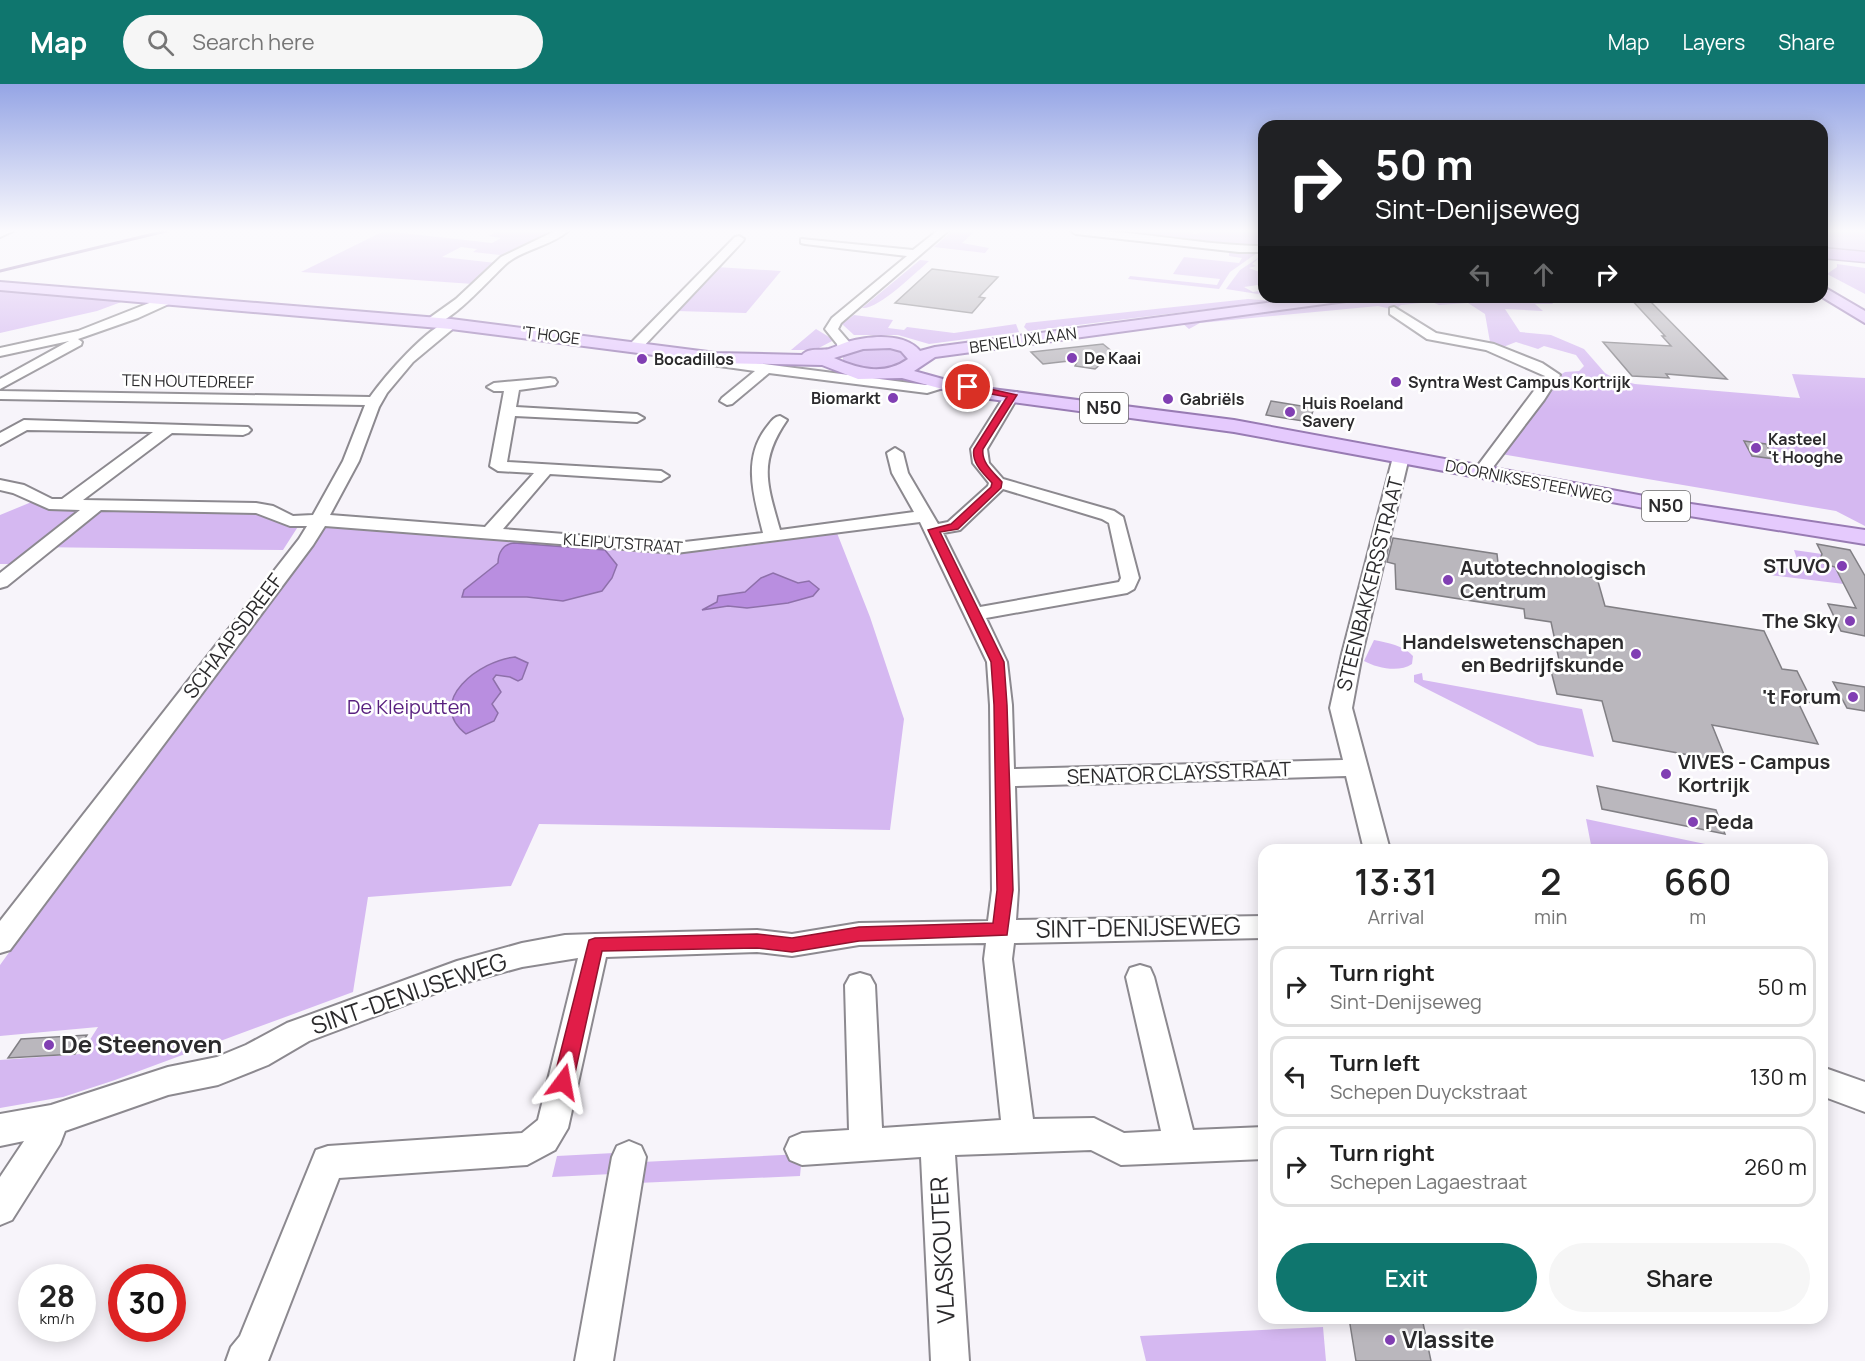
<!DOCTYPE html>
<meta charset="utf-8">
<style>
body{margin:0;font-family:Manrope,sans-serif;background:#f6f6f6;color:#222;height:100vh;display:flex;flex-direction:column;font-size:22px;white-space:nowrap}
*{box-sizing:border-box;margin:0}
p{font-size:20px;color:#767676}
.icon{flex:none;width:33px;height:33px;fill:none;stroke:currentColor;stroke-width:2;stroke-linecap:round;stroke-linejoin:round}
.map{position:relative;flex:1;overflow:hidden}
.details{position:absolute;left:1258px;top:760px;width:570px;height:480px;display:flex;flex-direction:column;background:#fff;border-radius:18px;box-shadow:0 3px 15px #0003}
.details>*{flex:none}
.top-card{position:absolute;left:1258px;top:36px;width:570px;height:183px;border-radius:18px;box-shadow:0 3px 15px #0003;background:#202124;color:#fff;overflow:hidden}
.speed{position:absolute;left:18px;top:1180px;display:flex;gap:12px;font-size:30px;font-weight:700;text-align:center}
.speed>*{display:grid;place-content:center;width:78px;height:78px;border-radius:50%;background:#fff;box-shadow:0 3px 15px #0003;line-height:1}
.speed small{font-size:15px;font-weight:400}
.speed .limit{border:9px solid #d22;background:#fff;color:#111}
.pin{position:absolute;display:grid;place-items:center;width:51px;height:51px;color:#fff;margin:-26px;border:3px solid #fff;border-radius:50%;box-shadow:0 2px 6px #0007}
.me{position:absolute;width:66px;margin:-33px;rotate:13deg;stroke-linejoin:round;filter:drop-shadow(0 0 4px #0008)}
.turn{display:flex;align-items:center;gap:21px;height:126px;padding:0 18px;font-size:27px}
.turn .icon{width:78px;height:78px;stroke-width:2.5}
.turn b{display:block;font-size:42px;line-height:51px}
.lanes{display:flex;align-items:center;height:57px;padding:0 18px;background:#0003;justify-content:center;gap:30px;direction:ltr}
.lanes .off{opacity:.35}
.eta{display:flex;justify-content:space-evenly;align-items:center;height:102px;text-align:center}
.eta b{font-size:36px;font-weight:600;line-height:42px}
.button{display:flex;gap:12px;margin-top:auto;padding:12px 18px}
.button a{flex:1;height:69px;border-radius:36px;background:#0f766e;color:#fff;font-size:24px;font-weight:600;line-height:69px;text-align:center}
.button a+a{background:#f6f6f6;color:#222}
ul{padding:0;list-style:none}
li{display:flex;align-items:center;gap:18px;height:81px;margin:0 12px 9px;padding:0 6px;border:3px solid #e0e0e0;border-radius:18px}
li div{flex:1}
li b{display:block;font-size:22px}
li em{font-style:normal}
header{display:flex;align-items:center;gap:36px;box-sizing:border-box;height:84px;padding:0 30px;background:#0f766e;color:#fff}
header strong{font-size:28px}
nav{display:flex;gap:33px;margin-inline-start:auto;font-size:21px}
.search{width:420px;height:54px;background:#f6f6f6;display:flex;align-items:center;gap:15px;box-sizing:border-box;padding:0 21px;border-radius:33px;color:#767676;font-size:22px}
.map>svg:first-child{display:block}
</style>
<header>
<strong>Map</strong>
<div class="search"><svg class="icon" aria-label="search" viewBox="0 0 24 24"><circle cx="10" cy="10" r="6"/><path d="M15 15l6 6"/></svg>Search here</div>
<nav><a>Map</a><a>Layers</a><a>Share</a></nav>
</header>
<div class="map">
<svg width="1865" height="1277" viewBox="0 0 1865 1277">
<rect width="100%" height="100%" fill="#f7f4fa"/>
<!-- green -->
<path fill="#d5b8f1" d="M384 147 492 159 501 154 488 152 499 147H560L509 172 473 168 477 165 461 163 442 173 496 179 473 200 301 188Z
M952 147H975L962 159 989 164 985 169 934 163Z
M1101 147H1199L1191 148 1193 150 1215 147H1264V164Z
M1823 147H1865V168H1823Z
M1203 164 1257 169 1230 188 1219 205 1128 195 1130 192 1217 201 1220 195 1173 190 1184 173 1239 179 1242 174 1229 172V168Z
M1264 170 1252 180 1256 182 1249 184 1262 189 1264 200 1244 203 1253 208 1264 206V211L1226 205 1240 186Z
M920 176 929 177C915 189 878 226 862 224Z
M1837 180 1865 184V210L1827 190 1837 183Z
M716 183 781 187 746 229 676 227Z
M0 206 124 217 97 227 0 249Z
M1381 213H1548L1553 220H1535L1543 227 1505 225 1520 248 1551 251 1584 265 1605 289 1615 295 1635 300 1800 314 1792 290 1865 294V442L1836 427 1501 370 1560 291 1565 288 1579 287 1584 282 1576 271 1544 262 1538 265 1516 258 1498 265 1486 261 1490 258 1485 230 1468 219 1439 221 1432 218 1401 221 1395 226 1378 222 1200 239 1189 245 1182 239Z
M1248 215 1274 217 1028 247 1024 243 1026 239Z
M854 231 893 236 888 244 904 246 907 243 954 249 1016 240 1019 248 929 260 898 251H854L842 240Z
M816 245 834 256 815 266H791Z
M874 261 902 265 909 273C906 283 886 287 876 287 865 287 853 281 843 279V270Z
M34 417 259 428 285 441H299L283 466 31 463 10 480H0V431Z
M329 439 518 457 678 468 717 466 837 449 870 533 904 635 890 746 539 740 511 802 368 813 353 908 115 996 63 1013 0 1024V976L81 970 98 943 0 952V881L161 658Z
M1794 466 1829 471 1820 477 1835 483 1844 500 1769 491 1766 481 1801 487Z
M1374 556C1388 559 1403 561 1413 572L1412 580C1399 589 1377 584 1364 577Z
M1422 589 1423 596 1582 625 1594 673 1538 661 1423 603 1414 598V591Z
M1586 735 1729 765 1730 766H1693L1690 763 1672 760 1665 766H1592Z
M614 1069 612 1090 552 1093 557 1072Z
M802 1070 800 1092 637 1099 642 1078Z
M1323 1243 1326 1277H1146L1140 1252Z"/>
<!-- water -->
<path fill="#b98ee0" stroke="#8e70aa" stroke-width="1.5" d="M514 459 605 466 617 481 612 494 602 507 563 517 527 513H462L464 506 498 479C498 469 503 460 514 459Z
M773 489 798 499 809 497 819 505 813 512 788 519 747 524 728 522 702 526 717 518 718 512 745 508 761 494Z
M515 573 528 579 522 595 518 597 510 593 496 591 493 595 501 608 492 620 498 629 494 637 466 650C424 617 481 576 515 573Z"/>
<g fill="none" stroke-linecap="round" stroke-linejoin="round">
<!-- stream -->
<path stroke="#8e70aa" stroke-width="3" d="M0 187 166 147"/>
</g>
<!-- building -->
<path fill="#bab7bd" stroke="#817f84" stroke-width="1.5" d="M932 185 998 193 979 213 985 214 972 229 895 219Z
M1629 213H1646L1727 295 1666 290 1669 294 1632 292 1603 258 1671 262 1662 252H1665Z
M1103 260 1114 269 1095 285 1075 282 1078 276 1043 280 1031 268Z
M1271 317 1314 324 1309 338 1266 331Z
M1744 357 1766 360 1775 375 1752 372Z
M1393 454 1497 470 1498 479 1597 494 1605 522 1764 547 1782 585 1797 587 1813 619 1797 616 1818 660 1712 641 1727 678 1613 657 1602 617 1557 610 1550 583 1561 585 1551 538 1525 534 1524 525 1396 505 1395 480 1387 478Z
M1817 460 1850 466 1865 492V552L1841 547 1828 520 1856 524 1835 483 1819 478 1822 470Z
M1833 598 1865 603V627L1847 624Z
M1597 702 1716 726 1725 750 1602 725Z
M87 951 75 970 8 974 21 955Z
M1349 1234H1422L1431 1277H1356Z"/>
<g fill="none" stroke-linecap="round" stroke-linejoin="round">
<!-- minor casing -->
<g stroke="#8c898f" stroke-width="4">
<path id="minor" d="M0 147H13L0 153Z
M555 147H568C551 162 524 165 507 179 492 192 447 245 428 241L426 238 428 235 456 215 501 173Z
M937 147H948L841 239 838 245 850 259 848 267H838L837 260 825 245 832 234 907 172 805 160 801 159V155L913 166Z
M1071 147C1135 145 1199 162 1264 162V168H1239L1076 150Z
M739 152 744 155 743 157 641 265H631L629 262 631 259 735 153Z
M167 212 173 216 171 219 138 234 78 255 82 258 81 261 0 305V295L69 257 0 272V264L78 247Z
M1394 223 1436 249 1494 260 1542 279 1560 291 1544 316 1487 391 1481 393 1473 388 1545 292 1486 266 1427 255 1390 230V224Z
M451 236 455 237 457 240 455 243 413 278 387 309 379 323 359 377 330 431 485 443 534 389 498 387 490 382 504 307H494L487 303 494 299 550 294 555 295 557 298 555 301 519 306 516 323 637 330 644 334 637 338 515 332 507 378 661 387 669 392 661 397 550 390 503 445 676 459 763 449C754 413 742 376 766 344 771 338 773 333 780 332L787 336C758 378 767 400 780 446L914 428 892 389 887 369 895 364 903 369 908 389 938 440 948 438 988 402 989 399 973 379 971 365 1007 308H1017L1019 311 987 365 989 379 1003 395 1114 427 1123 433 1139 494 1134 505 1127 509 986 534 1007 578 1012 621 1014 685 1343 676 1330 624 1342 570 1393 373 1401 368 1407 370 1409 373 1362 570 1352 624 1390 766H1364L1346 692 1015 702 1018 806 1016 836 1264 832V854L1014 859 1012 875 1033 1035 1094 1034 1124 1049 1161 1047 1126 893 1130 884 1140 881 1150 884 1154 893 1193 1046 1264 1043V1075L1121 1081 1091 1066 955 1071 969 1277H931L921 1073 802 1081 790 1076 785 1065 790 1054 802 1049 849 1046 845 901 850 892 860 889 870 892 875 901 882 1044 1001 1036 984 875 986 859 859 861 792 872 757 868 606 873 568 1044 555 1066 527 1081 339 1094 268 1277H226L231 1263 240 1252 316 1066 328 1062 522 1049 538 1036 578 874 522 883 460 900 309 957 268 981 218 1001 168 1011 65 1047 60 1060 12 1136 0 1141V1093L24 1057 0 1062V1030L51 1021 168 983 217 973 246 961 287 939 457 877 522 859 565 851 595 850 757 846 792 850 859 839 988 837 992 806 990 621 987 578 920 438 676 469 325 442 313 461 10 866 0 869V837L299 455 307 442H290L256 429 101 426 7 502 0 504V489L80 426 49 425 13 409 0 406V396L24 401 52 415H62L153 348 27 346 0 361V349L24 336 248 343 251 346 248 349 243 351 172 349 83 416 256 419 273 422 293 432 313 431 343 377 365 321 0 315V307L370 313C385 292 427 243 451 236ZM1003 405 1102 435 1109 439 1121 494 1119 498 980 523 943 449 960 446Z
M710 273 926 301 948 294 955 298 953 301 927 309 769 289 732 320 727 321 720 317 722 314 755 287 705 280 703 277Z
M1822 983 1865 998V1028L1822 1012Z
M629 1057 641 1062 646 1073 613 1277H575L612 1073 617 1062Z"/>
</g>
<!-- major casing -->
<g stroke="#987bb3" stroke-width="4">
<path id="major" d="M0 198 451 235 716 269 802 271C809 263 820 267 829 265 835 263 841 260 847 258 869 252 904 248 920 267L935 263 1312 213H1353L1346 217 935 273 914 287 968 302 1234 336 1671 417 1865 446V460L1671 429 1234 348 968 312 902 294 858 295 822 281 716 279 451 245 0 206ZM890 264 901 267 908 275C884 292 859 285 834 274L863 265Z
M1822 202 1865 227V239L1822 213Z"/>
</g>
<!-- highway casing -->
<g stroke="#987bb3" stroke-width="3">
<path id="highway" d="M1822 164 1865 168V178L1822 174Z"/>
</g>
<!-- minor -->
<use href="#minor" fill="#fff" fill-rule="evenodd"/>
<!-- major -->
<use href="#major" fill="#e5cafd" fill-rule="evenodd"/>
<!-- highway -->
<use href="#highway" fill="#d3a7fb" fill-rule="evenodd"/>
</g>
<!-- sky -->
<linearGradient id="sky" x2="0" y2="1"><stop stop-color="#95a5e5"/><stop offset="0.45" stop-color="#fbfafd"/><stop offset="1" stop-color="#fbfafd" stop-opacity="0"/></linearGradient>
<rect width="1865" height="326" fill="url(#sky)"/>
<!-- route -->
<path fill="#e11d48" stroke="#92132f" stroke-width="1.5" d="M968 300 1017 311 983 365C981 379 994 389 1002 398L1001 404 958 445 940 448 1004 578 1007 621 1013 806 1007 851 859 857 792 868 757 864 602 867 573 998 570 1004 563 1007 556 1004 553 998 589 856 595 854 757 850 792 854 859 843 993 839 997 806 994 621 991 578 928 446 951 440 991 403 992 399C984 390 971 379 974 365L1007 313 965 305V301Z"/>
<!-- markers -->
<g fill="#813fb3" stroke="#fff" stroke-width="2">
<circle cx="1072" cy="274" r="6"/>
<circle cx="642" cy="275" r="6"/>
<circle cx="1396" cy="298" r="6"/>
<circle cx="893" cy="314" r="6"/>
<circle cx="1168" cy="315" r="6"/>
<circle cx="1290" cy="328" r="6"/>
<circle cx="1756" cy="364" r="6"/>
<circle cx="1842" cy="482" r="6"/>
<circle cx="1448" cy="496" r="6"/>
<circle cx="1850" cy="537" r="6"/>
<circle cx="1636" cy="570" r="6"/>
<circle cx="1853" cy="613" r="6"/>
<circle cx="1666" cy="690" r="6"/>
<circle cx="1693" cy="738" r="6"/>
<circle cx="49" cy="961" r="6"/>
<circle cx="1390" cy="1256" r="6"/>
</g>
<g text-anchor="middle" stroke-width="5" stroke-linejoin="round" paint-order="stroke">
<!-- far-street labels -->
<g font-size="16" fill="#2b2a2c" stroke="#fff">
<text transform="translate(551 251) rotate(7)" y="6">'T HOGE</text>
<text transform="translate(1023 256) rotate(-8)" y="6">BENELUXLAAN</text>
<text transform="translate(188 297) rotate(1)" y="6">TEN HOUTEDREEF</text>
<text transform="translate(1529 397) rotate(11)" y="6">DOORNIKSESTEENWEG</text>
<text transform="translate(623 459) rotate(4)" y="6">KLEIPUTSTRAAT</text>
</g>
<!-- far-poi labels -->
<g font-size="16" font-weight="bold" fill="#2b2a2c" stroke="#fff" text-anchor="start">
<text x="1084" y="280">De Kaai</text>
<text x="654" y="281">Bocadillos</text>
<text x="1408" y="304">Syntra West Campus Kortrijk</text>
<text x="881" y="320" text-anchor="end">Biomarkt</text>
<text x="1180" y="321">Gabriëls</text>
<text x="1302" y="325">Huis Roeland<tspan x="1302" dy="18">Savery</tspan></text>
<text x="1768" y="361">Kasteel<tspan x="1768" dy="18">'t Hooghe</tspan></text>
</g>
<!-- shield labels -->
<g fill="#fff" stroke="#6b6a6b" stroke-width="1.5">
<rect x="1080" y="309" width="48" height="30" rx="4.5"/>
<rect x="1642" y="407" width="48" height="30" rx="4.5"/>
</g>
<g font-size="18" font-weight="bold" fill="#2b2a2c">
<text x="1104" y="330">N50</text>
<text x="1666" y="428">N50</text>
</g>
<!-- poi labels -->
<g font-size="20" font-weight="bold" fill="#2b2a2c" stroke="#fff" text-anchor="end">
<text x="1830" y="489">STUVO</text>
<text x="1460" y="491" text-anchor="start">Autotechnologisch<tspan x="1460" dy="23">Centrum</tspan></text>
<text x="1838" y="544">The Sky</text>
<text x="1624" y="565">Handelswetenschapen<tspan x="1624" dy="23">en Bedrijfskunde</tspan></text>
<text x="1841" y="620">'t Forum</text>
<text x="1678" y="685" text-anchor="start">VIVES - Campus<tspan x="1678" dy="23">Kortrijk</tspan></text>
<text x="1705" y="745" text-anchor="start">Peda</text>
</g>
<!-- street labels -->
<g font-size="20" fill="#2b2a2c" stroke="#fff">
<text transform="translate(1370 500) rotate(-76)" y="7">STEENBAKKERSSTRAAT</text>
<text transform="translate(233 552) rotate(-53)" y="7">SCHAAPSDREEF</text>
<text transform="translate(1179 689) rotate(-2)" y="7">SENATOR CLAYSSTRAAT</text>
</g>
<!-- park labels -->
<g font-size="20" fill="#581f7f" stroke="#fff">
<text x="409" y="630">De Kleiputten</text>
</g>
<!-- near-street labels -->
<g font-size="24" fill="#2b2a2c" stroke="#fff">
<text transform="translate(1138 844) rotate(-1)" y="8">SINT-DENIJSEWEG</text>
<text transform="translate(409 910) rotate(-19)" y="8">SINT-DENIJSEWEG</text>
<text transform="translate(943 1166) rotate(-93)" y="8">VLASKOUTER</text>
</g>
<!-- near-poi labels -->
<g font-size="24" font-weight="bold" fill="#2b2a2c" stroke="#fff" text-anchor="start">
<text x="61" y="969">De Steenoven</text>
<text x="1402" y="1264">Vlassite</text>
</g>
</g>
</svg>
<div class="speed"><div>28<small>km/h</small></div><div class="limit">30</div></div>
<div class="pin" style="left:968px;top:303px;background:#d93025"><svg class="icon" aria-label="arrive" viewBox="0 0 24 24"><path d="M6 21V4h12l-3 4 3 4H6"/></svg></div>
<svg class="me" style="left:563px;top:998px" viewBox="-20 -20 40 40"><path d="M0-17L14 15 0 8-14 15z" fill="#e11d48" stroke="#fff" stroke-width="4"/></svg>
<div class="top-card">
<div class="turn"><svg class="icon" aria-label="right" viewBox="0 0 24 24"><path d="M7 20v-9h11M14 6l5 5-5 5"/></svg><div><b>50 m</b>Sint-Denijseweg</div></div>
<div class="lanes"><svg class="icon off" aria-label="left" viewBox="0 0 24 24"><path d="M17 20v-9H6M10 6l-5 5 5 5"/></svg><svg class="icon off" aria-label="ahead" viewBox="0 0 24 24"><path d="M12 20V5M6 11l6-6 6 6"/></svg><svg class="icon" aria-label="right" viewBox="0 0 24 24"><path d="M7 20v-9h11M14 6l5 5-5 5"/></svg></div>
</div>
<section class="details">
<div class="eta">
<div><b>13:31</b><p>Arrival</p></div>
<div><b>2</b><p>min</p></div>
<div><b>660</b><p>m</p></div>
</div>
<ul>
<li><svg class="icon" aria-label="right" viewBox="0 0 24 24"><path d="M7 20v-9h11M14 6l5 5-5 5"/></svg><div><b>Turn right</b><p>Sint-Denijseweg</p></div><em>50 m</em></li>
<li><svg class="icon" aria-label="left" viewBox="0 0 24 24"><path d="M17 20v-9H6M10 6l-5 5 5 5"/></svg><div><b>Turn left</b><p>Schepen Duyckstraat</p></div><em>130 m</em></li>
<li><svg class="icon" aria-label="right" viewBox="0 0 24 24"><path d="M7 20v-9h11M14 6l5 5-5 5"/></svg><div><b>Turn right</b><p>Schepen Lagaestraat</p></div><em>260 m</em></li>
</ul>
<div class="button"><a>Exit</a><a>Share</a></div>
</section>
</div>
